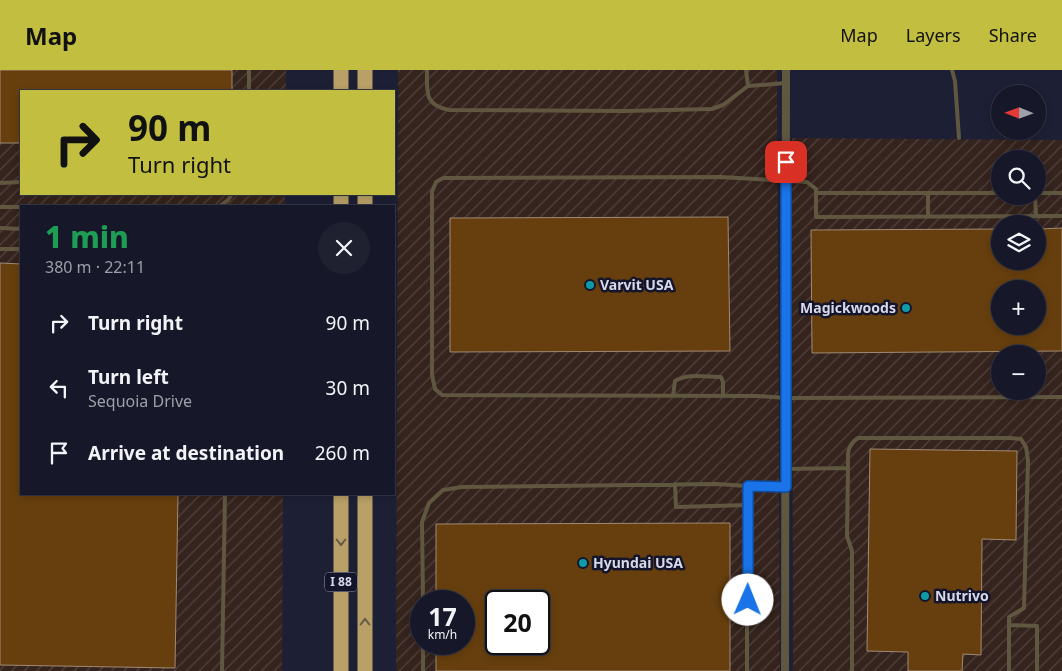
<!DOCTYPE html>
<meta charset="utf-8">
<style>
body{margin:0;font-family:"Noto Sans",sans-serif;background:#1f2030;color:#f1f3f6;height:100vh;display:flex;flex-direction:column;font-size:19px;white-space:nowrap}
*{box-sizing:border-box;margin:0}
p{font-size:16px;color:#9e9fa8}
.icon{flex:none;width:28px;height:28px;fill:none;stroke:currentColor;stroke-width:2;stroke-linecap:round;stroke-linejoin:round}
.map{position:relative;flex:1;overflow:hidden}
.details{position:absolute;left:20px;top:135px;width:375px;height:290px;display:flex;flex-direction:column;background:#161728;border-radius:0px;box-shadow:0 2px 8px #0003,0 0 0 1px #353645}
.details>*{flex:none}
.guide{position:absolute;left:20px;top:20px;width:375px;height:105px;border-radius:0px;box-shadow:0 2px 8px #0003,0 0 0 1px #353645;background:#c1be40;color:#111;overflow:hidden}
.needle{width:32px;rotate:271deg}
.buttons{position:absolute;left:991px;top:15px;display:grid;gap:10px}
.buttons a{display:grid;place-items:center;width:55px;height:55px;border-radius:50%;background:#161728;box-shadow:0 2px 8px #0003,0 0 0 1px #353645;font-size:25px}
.speed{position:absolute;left:410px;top:520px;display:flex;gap:10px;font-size:25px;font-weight:700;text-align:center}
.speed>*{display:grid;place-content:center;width:65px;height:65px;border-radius:50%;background:#161728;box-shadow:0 2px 8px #0003,0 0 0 1px #353645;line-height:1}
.speed small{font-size:12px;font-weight:400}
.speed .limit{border:2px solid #111;border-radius:8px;background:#fff;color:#111}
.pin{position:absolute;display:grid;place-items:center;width:42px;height:42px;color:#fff;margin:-21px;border-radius:10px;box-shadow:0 2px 8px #0006}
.me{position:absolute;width:55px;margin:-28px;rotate:1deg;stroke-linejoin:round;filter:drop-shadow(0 0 4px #0008)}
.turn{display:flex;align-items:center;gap:18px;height:105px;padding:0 25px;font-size:22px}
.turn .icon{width:65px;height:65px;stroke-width:2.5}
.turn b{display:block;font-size:35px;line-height:42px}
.round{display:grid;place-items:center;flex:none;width:52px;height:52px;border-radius:26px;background:#1f2030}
.overview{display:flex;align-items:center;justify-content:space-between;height:85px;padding:0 25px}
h1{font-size:30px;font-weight:800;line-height:38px;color:#1e9e55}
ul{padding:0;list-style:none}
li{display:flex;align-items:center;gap:15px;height:65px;padding:0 25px}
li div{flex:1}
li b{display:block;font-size:19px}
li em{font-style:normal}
header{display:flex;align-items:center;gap:30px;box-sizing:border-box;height:70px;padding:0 25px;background:#c1be40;color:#111}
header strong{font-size:24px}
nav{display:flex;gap:28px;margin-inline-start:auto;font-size:18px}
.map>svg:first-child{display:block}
</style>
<header>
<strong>Map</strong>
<nav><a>Map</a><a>Layers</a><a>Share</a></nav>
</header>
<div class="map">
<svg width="1062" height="601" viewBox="0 0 1062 601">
<defs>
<pattern id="industrial-furrows" width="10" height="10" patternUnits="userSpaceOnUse" patternTransform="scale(1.25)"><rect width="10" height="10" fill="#35231d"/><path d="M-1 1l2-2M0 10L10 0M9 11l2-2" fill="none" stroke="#52423e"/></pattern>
</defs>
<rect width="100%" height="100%" fill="#1d1f35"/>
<!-- industrial -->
<path fill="url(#industrial-furrows)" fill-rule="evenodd" d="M0 0H286V21H21V124H285V136H21V424H283L282 601H0Z
M398 0H777L780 601H396ZM421 531H464V574H421ZM496 531H539V574H496Z
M792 68 1062 70V601H793ZM1000 89H1038V126H1000ZM1000 154H1038V191H1000ZM1000 219H1038V256H1000ZM1000 284H1038V321H1000Z"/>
<!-- building -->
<path fill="#673f0e" stroke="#a18a74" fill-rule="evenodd" d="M0 0H232V21H21V73H0Z
M728 147 730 281 450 282V148Z
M1062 158V281L812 283 811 160 1000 159V191H1038V159ZM1000 219H1038V256H1000Z
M0 193 21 194V424H178L175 598 0 595Z
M870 379 1017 381 1016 470 982 469 981 585 963 584 962 601H908V582L867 581Z
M730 453V601H436V574H464V531H436V454ZM496 531H539V574H496Z"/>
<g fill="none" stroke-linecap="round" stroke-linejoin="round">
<!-- lane -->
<path stroke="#605740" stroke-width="4" d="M427 0C427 22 424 35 449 40L624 41 712 39 723 35 748 16 786 13
M746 0 748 16
M952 0 955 11 959 68
M249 21V0
M0 113 21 112
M816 123H1000
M1038 123H1062
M1035 126 1036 146
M220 136 228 130 232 124
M0 137H21
M928 146V123
M1062 146 816 147V119L807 112 721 107 443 108 436 112 432 122V305L435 319 442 325 757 326 786 328 1062 327
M0 158 21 159
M0 179H21
M673 326 675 311C687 303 706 307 721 307L723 312V326
M848 398 847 466 852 481V601
M786 399 848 398C848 385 846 376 858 368H1010L1021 369 1026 377 1028 390 1024 538 1009 547V601
M675 414 676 437 748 435
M423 531 422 452 429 433 443 420 462 417 717 414 747 416
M1009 555 1037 556V601
M423 574V601
M222 601 225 424
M747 601V416L786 417"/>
<!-- street -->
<path stroke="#605740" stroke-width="8" d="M785 601 786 0"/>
<!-- highway -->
<path stroke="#b8a066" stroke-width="15" d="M341 0V21
M365 21V0
M341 124V136
M365 136V124
M341 424V601
M365 601V424"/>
</g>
<!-- one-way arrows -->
<defs><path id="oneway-chevron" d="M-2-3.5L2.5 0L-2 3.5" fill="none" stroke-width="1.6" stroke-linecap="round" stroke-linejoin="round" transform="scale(1.25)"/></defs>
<g stroke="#665a48">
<use href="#oneway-chevron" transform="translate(341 472) rotate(90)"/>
<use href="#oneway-chevron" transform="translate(365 552) rotate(-90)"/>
</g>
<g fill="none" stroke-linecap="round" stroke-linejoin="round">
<!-- route casing -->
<g stroke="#114b97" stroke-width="12">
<path id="route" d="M748 530V416L786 417V92"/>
</g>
<!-- route -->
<use href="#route" stroke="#1a73e8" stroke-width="9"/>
</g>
<!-- markers -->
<g fill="#0f9aa8" stroke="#14152b" stroke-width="2">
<circle cx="590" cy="215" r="5"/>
<circle cx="906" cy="238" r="5"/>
<circle cx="583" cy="493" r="5"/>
<circle cx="925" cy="526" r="5"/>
</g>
<g text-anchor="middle" stroke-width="5" stroke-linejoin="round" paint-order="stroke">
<!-- shield labels -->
<rect fill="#14152b" stroke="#9c9eaf" stroke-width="1" x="325" y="502.5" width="32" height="19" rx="4"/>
<g font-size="12" font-weight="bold" fill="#d6d9e8">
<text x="341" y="516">I 88</text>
</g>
<!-- poi labels -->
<g font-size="14" font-weight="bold" fill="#d6d9e8" stroke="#14152b" text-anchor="start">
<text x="600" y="220">Varvit USA</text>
<text x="896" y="243" text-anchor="end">Magickwoods</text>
<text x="593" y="498">Hyundai USA</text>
<text x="935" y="531">Nutrivo</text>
</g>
</g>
</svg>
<div class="buttons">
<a><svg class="needle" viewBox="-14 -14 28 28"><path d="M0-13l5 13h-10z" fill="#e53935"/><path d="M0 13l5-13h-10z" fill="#9e9fa8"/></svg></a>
<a><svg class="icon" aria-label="search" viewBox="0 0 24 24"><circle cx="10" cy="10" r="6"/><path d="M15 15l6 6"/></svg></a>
<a><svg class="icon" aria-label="layers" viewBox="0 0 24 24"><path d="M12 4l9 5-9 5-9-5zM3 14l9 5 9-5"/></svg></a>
<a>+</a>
<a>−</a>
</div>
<div class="speed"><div>17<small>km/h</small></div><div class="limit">20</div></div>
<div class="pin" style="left:786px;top:92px;background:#d93025"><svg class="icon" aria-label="arrive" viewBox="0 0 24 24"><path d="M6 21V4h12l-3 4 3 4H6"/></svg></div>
<svg class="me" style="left:748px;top:530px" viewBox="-20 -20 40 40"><circle r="19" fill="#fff"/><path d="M0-13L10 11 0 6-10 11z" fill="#1a73e8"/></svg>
<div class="guide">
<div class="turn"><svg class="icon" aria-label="right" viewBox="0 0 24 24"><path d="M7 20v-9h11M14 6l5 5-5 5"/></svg><div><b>90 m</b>Turn right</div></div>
</div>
<section class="details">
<div class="overview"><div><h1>1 min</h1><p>380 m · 22:11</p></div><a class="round"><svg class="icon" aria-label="close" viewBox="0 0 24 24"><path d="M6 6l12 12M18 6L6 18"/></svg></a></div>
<ul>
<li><svg class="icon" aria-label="right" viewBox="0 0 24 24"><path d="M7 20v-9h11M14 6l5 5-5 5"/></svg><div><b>Turn right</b></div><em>90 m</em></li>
<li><svg class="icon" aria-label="left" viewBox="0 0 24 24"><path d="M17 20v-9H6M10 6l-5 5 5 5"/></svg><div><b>Turn left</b><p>Sequoia Drive</p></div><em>30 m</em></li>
<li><svg class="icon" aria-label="arrive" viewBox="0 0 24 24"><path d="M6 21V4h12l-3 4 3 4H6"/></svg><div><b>Arrive at destination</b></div><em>260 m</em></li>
</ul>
</section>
</div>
